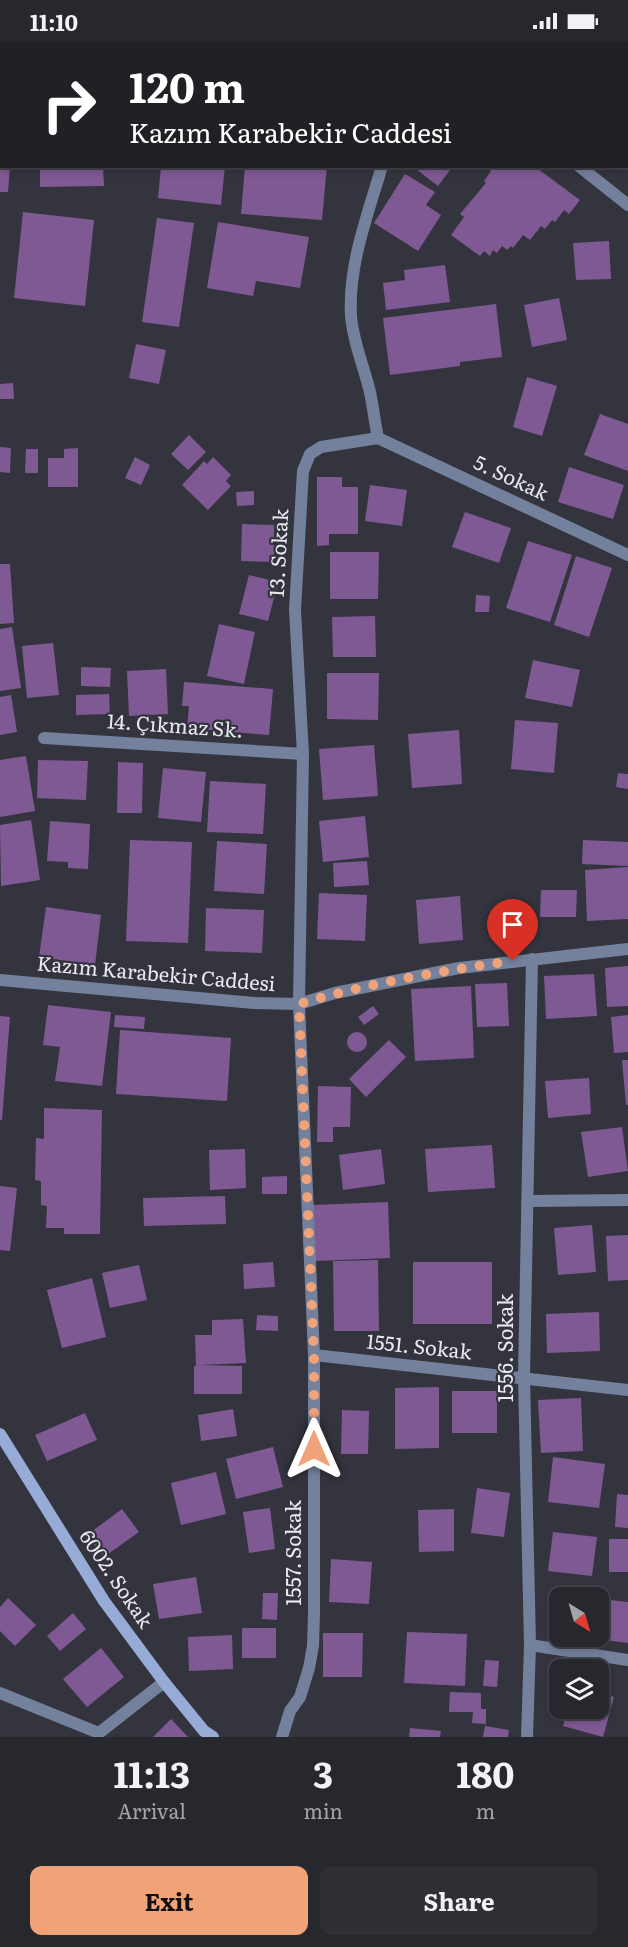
<!DOCTYPE html>
<meta charset="utf-8">
<style>
body{margin:0;font-family:Literata,serif;background:#2f2f36;color:#f1f3f6;height:100vh;display:flex;flex-direction:column;font-size:22px;white-space:nowrap}
*{box-sizing:border-box;margin:0}
p{font-size:20px;color:#a4a5aa}
.icon{flex:none;width:33px;height:33px;fill:none;stroke:currentColor;stroke-width:2;stroke-linecap:round;stroke-linejoin:round}
.map{position:relative;height:1695px;overflow:hidden}
.sheet{display:flex;flex-direction:column;background:#27272e;flex:1}
.sheet>*{flex:none}
.top-card{position:absolute;left:0px;top:0px;width:628px;height:126px;box-shadow:0 3px 9px #0003,0 0 0 2px #43444a;background:#202124;color:#fff;overflow:hidden}
.needle{width:39px;rotate:143deg}
.fabs{position:absolute;left:549px;top:1545px;display:grid;gap:12px}
.fabs a{display:grid;place-items:center;width:60px;height:60px;border-radius:12px;background:#27272e;box-shadow:0 3px 9px #0003,0 0 0 2px #43444a;font-size:30px}
.pin{position:absolute;display:grid;place-items:center;width:51px;height:51px;color:#fff;margin:-62px -26px;border-radius:50% 50% 50% 0;rotate:-45deg;box-shadow:0 0 6px #0007}
.pin .icon{rotate:45deg}
.me{position:absolute;width:66px;margin:-33px;rotate:0deg;stroke-linejoin:round;filter:drop-shadow(0 0 4px #0008)}
.turn{display:flex;align-items:center;gap:21px;height:126px;padding:0 30px;font-size:27px}
.turn .icon{width:78px;height:78px;stroke-width:2.5}
.turn b{display:block;font-size:42px;line-height:51px}
.eta{display:flex;justify-content:space-evenly;align-items:center;height:102px;text-align:center}
.eta b{font-size:36px;font-weight:700;line-height:42px}
.action{display:flex;gap:12px;margin-top:auto;padding:12px 30px}
.action a{flex:1;height:69px;border-radius:12px;background:#f0a278;color:#111;font-size:24px;font-weight:700;line-height:69px;text-align:center}
.action a+a{background:#2f2f36;color:#f1f3f6}
.status{display:flex;justify-content:space-between;align-items:center;height:42px;padding:0 30px;background:#27272e;direction:ltr}
.status svg{height:16px;fill:currentColor}
.map>svg:first-child{display:block}
</style>
<div class="status"><b>11:10</b><svg viewBox="0 0 49 12"><path d="M0 12V9h3v3zM5 12V6h3v6zM10 12V3h3v9zM15 12V0h3v12zM26 1h20v11H26zM47 4h2v5h-2z"/></svg></div>
<div class="map">
<svg width="628" height="1695" viewBox="0 0 628 1695">
<rect width="100%" height="100%" fill="#34343e"/>
<!-- building -->
<path fill="#7f5994" d="M0 124H10L8 150H0Z
M40 124H103L104 144 40 145Z
M161 124H225L221 163 158 156Z
M245 124H327L322 178 241 172Z
M412 124H453L438 144Z
M490 124H534L580 158 569 172 564 168 555 180 552 178 545 187 541 184 530 198 523 193 513 206 511 204 507 208 502 204 497 211 493 208 490 214 484 209 480 214 451 193 464 175 460 172 486 141 484 139 491 129 488 127Z
M405 132 435 150 426 163 441 173 418 209 374 181Z
M23 170 94 178 85 264 14 256Z
M157 176 194 181 179 285 142 280Z
M218 180 309 195 300 246 256 239 253 254 207 246Z
M609 199 611 237 576 238 573 201Z
M445 223 450 260 386 268 383 241 405 238 404 228Z
M559 256 567 298 532 305 524 263Z
M496 262 502 315 460 320V324L390 333 383 276Z
M136 302 166 308 159 342 129 336Z
M527 335 557 344 542 394 513 385Z
M13 341 14 357H0V342Z
M600 372 628 382V429L584 413Z
M189 393 206 410 188 428 171 412Z
M0 405 11 406 10 431 0 430Z
M78 406V445H48V416H64V407Z
M26 407H38V431H25Z
M135 415 150 423 141 443 125 436Z
M213 415 231 433 226 439 231 444 208 468 182 443 204 419 207 422Z
M569 425 624 443 613 477 558 460Z
M317 435H342V445H358V492H329V503L317 504Z
M370 443 407 448 402 484 365 479Z
M254 449V463L237 464 236 450Z
M465 470 511 486 499 521 452 505Z
M242 482 274 483V520L241 519Z
M528 499 572 513 550 580 506 566Z
M330 510H379L378 557H330Z
M576 514 612 526 589 595 554 583Z
M0 522H10L14 581 0 582Z
M249 533 278 540 268 579 239 572Z
M476 553 490 554 489 570H475Z
M375 574 376 615H333L332 575Z
M219 582 255 590 244 642 207 634Z
M12 585 21 646 0 649V587Z
M53 601 59 653 27 656 22 604Z
M533 618 580 628 572 665 525 656Z
M81 625 111 626 110 645 81 644Z
M166 627 168 672 129 674 127 629Z
M327 631H379L378 678 327 677Z
M184 640 273 647 269 693 187 686 189 664H182Z
M109 652 110 672 76 673V653Z
M11 653 17 690 0 693V655Z
M515 678 558 681 554 731 511 727Z
M459 688 462 742 412 746 408 692Z
M374 703 378 754 323 758 319 707Z
M26 714 35 769 0 775V718Z
M38 718 88 719 86 758 37 756Z
M118 720 143 721 142 771H117Z
M163 726 206 730 201 780 158 776Z
M618 731 628 732V747L616 745Z
M210 739 266 742 263 792 207 790Z
M365 774 369 815 323 820 319 779Z
M31 778 40 838 1 844 0 783Z
M50 779 90 782 88 827 68 826V820L47 819Z
M130 798 192 800 188 901 126 899Z
M583 798 628 800V824L582 822Z
M217 799 267 802 264 852 214 849Z
M367 819 369 843 334 845 333 821Z
M628 825V877L587 879 585 828Z
M541 848H577L576 875H540Z
M319 851 367 853 365 899 317 897Z
M460 854 463 898 419 902 416 858Z
M46 865 101 873 95 923 39 915Z
M206 866 264 868 262 911 205 909Z
M628 924V964L607 965 605 926Z
M594 932 597 974 546 977 544 934Z
M507 941 509 984 477 985 475 942Z
M471 944 474 1016 415 1019 411 947Z
M48 963 111 970 102 1044 55 1039 60 1005 43 1003Z
M373 964 379 972 364 983 358 975Z
M115 973 145 975 144 987 114 985Z
M628 973V1010L614 1011 611 975Z
M0 974 10 975 2 1078H0Z
M120 988 231 996 227 1059 116 1052Z
M347 1000a10 10 0 1 1 20 0a10 10 0 1 1-20 0Z
M389 998 406 1015 366 1055 349 1037Z
M622 1018H628V1063H626Z
M589 1036 591 1072 548 1076 545 1039Z
M318 1044 351 1045 350 1085H333V1100H317Z
M44 1066 102 1068 100 1192H64V1186H46L47 1164 41 1163V1139L35 1138 36 1096 44 1097Z
M622 1085 628 1129 588 1135 581 1090Z
M492 1103 495 1146 428 1150 425 1107Z
M245 1107 246 1146 210 1148 209 1108Z
M381 1107 385 1142 343 1148 339 1113Z
M287 1134V1152H262V1135Z
M0 1144 17 1146 10 1209 0 1208Z
M225 1154 226 1182 144 1184 143 1156Z
M388 1160 390 1216 314 1219 312 1163Z
M592 1183 596 1230 558 1233 554 1186Z
M628 1193V1238L608 1239 606 1194Z
M378 1218 379 1289H334L333 1219Z
M273 1220 275 1245 244 1247 243 1222Z
M413 1220H492V1282H413Z
M139 1223 147 1258 110 1266 102 1231Z
M92 1236 106 1295 62 1306 47 1248Z
M599 1270 600 1309 547 1311 546 1272Z
M257 1273 278 1274V1289L256 1288Z
M243 1277 246 1321 199 1323 242 1324V1352H194V1324H196L195 1293H212V1278Z
M439 1345V1406L395 1407V1346Z
M452 1349H497V1391H452Z
M581 1356 583 1409 541 1411 538 1358Z
M233 1367 237 1394 201 1399 198 1373Z
M342 1368 369 1369 368 1412H341Z
M85 1371 97 1398 47 1419 35 1393Z
M273 1405 283 1445 236 1457 226 1417Z
M553 1415 605 1422 599 1466 548 1460Z
M216 1430 226 1472 181 1483 171 1441Z
M477 1446 510 1451 504 1495 471 1491Z
M617 1452 628 1453V1486L615 1485Z
M270 1466 275 1507 249 1511 243 1470Z
M122 1467 139 1490 104 1515 87 1493Z
M454 1467V1509L419 1510 418 1468Z
M553 1490 597 1495 592 1534 548 1529Z
M609 1497H628V1530H609Z
M331 1517 372 1520 369 1562 329 1560Z
M196 1535 202 1571 159 1577 153 1542Z
M263 1551H278L277 1578 262 1577Z
M8 1556 36 1583 15 1604 0 1589V1565Z
M610 1558 628 1560V1601L605 1598Z
M73 1571 86 1587 60 1609 47 1594Z
M242 1586H276V1616H242Z
M407 1590 467 1592 465 1644 404 1641Z
M323 1591H363L362 1635H323Z
M232 1593 233 1627 189 1629 188 1595Z
M101 1606 124 1635 87 1665 63 1637Z
M485 1618 499 1619 497 1645 483 1644Z
M450 1650 481 1651V1667H486V1682L472 1681 473 1670H449Z
M598 1651 614 1655 603 1695 563 1684 568 1666H598Z
M171 1677 188 1695H153Z
M485 1684 509 1688 508 1695H483Z
M410 1686 441 1689 440 1695H409Z"/>
<g fill="none" stroke-linecap="round" stroke-linejoin="round">
<!-- street -->
<path stroke="#74819c" stroke-width="12" d="M399 0V2
M566 2 567 0
M579 124 628 163
M378 396 628 513
M44 696 303 712
M0 938 254 961 299 962 335 951 459 926 628 907
M527 1159 628 1158
M314 1313 628 1348
M530 1603 628 1618
M0 1651 99 1691 164 1640
M282 1695 290 1669 300 1655 309 1626 313 1604 314 1570V1313L299 962 303 712 295 568 303 429 310 412 321 405 378 396C375 381 373 365 370 350 364 325 353 300 351 274 348 223 368 172 382 124
M527 1695 530 1603 524 1335 532 917"/>
<!-- secondary -->
<path stroke="#96acd7" stroke-width="12" d="M0 1392 104 1559 164 1640 204 1689 213 1695"/>
</g>
<g fill="none" stroke-linecap="round" stroke-linejoin="round">
<!-- route -->
<path stroke="#f0a278" stroke-width="10" stroke-dasharray="0 18" d="M314 1407V1313L299 962C369 941 441 929 513 919"/>
</g>
<g text-anchor="middle" stroke-width="4.5" stroke-linejoin="round" paint-order="stroke">
<!-- street labels -->
<g font-size="20" fill="#e9e9f0" stroke="#34343e">
<text transform="translate(511 436) rotate(25)" y="7">5. Sokak</text>
<text transform="translate(279 511) rotate(-87)" y="7">13. Sokak</text>
<text transform="translate(175 684) rotate(4)" y="7">14. Çıkmaz Sk.</text>
<text transform="translate(156 932) rotate(5)" y="7">Kazım Karabekir Caddesi</text>
<text transform="translate(419 1305) rotate(6)" y="7">1551. Sokak</text>
<text transform="translate(506 1306) rotate(-90)" y="7">1556. Sokak</text>
<text transform="translate(294 1511) rotate(-90)" y="7">1557. Sokak</text>
<text transform="translate(116 1537) rotate(56)" y="7">6002. Sokak</text>
</g>
</g>
</svg>
<div class="fabs">
<a><svg class="needle" viewBox="-14 -14 28 28"><path d="M0-13l5 13h-10z" fill="#e53935"/><path d="M0 13l5-13h-10z" fill="#a4a5aa"/></svg></a>
<a><svg class="icon" aria-label="layers" viewBox="0 0 24 24"><path d="M12 4l9 5-9 5-9-5zM3 14l9 5 9-5"/></svg></a>
</div>
<div class="pin" style="left:513px;top:919px;background:#d93025"><svg class="icon" aria-label="arrive" viewBox="0 0 24 24"><path d="M6 21V4h12l-3 4 3 4H6"/></svg></div>
<svg class="me" style="left:314px;top:1407px" viewBox="-20 -20 40 40"><path d="M0-17L14 15 0 8-14 15z" fill="#f0a278" stroke="#fff" stroke-width="4"/></svg>
<div class="top-card">
<div class="turn"><svg class="icon" aria-label="right" viewBox="0 0 24 24"><path d="M7 20v-9h11M14 6l5 5-5 5"/></svg><div><b>120 m</b>Kazım Karabekir Caddesi</div></div>
</div>
</div>
<section class="sheet">
<div class="eta">
<div><b>11:13</b><p>Arrival</p></div>
<div><b>3</b><p>min</p></div>
<div><b>180</b><p>m</p></div>
</div>
<div class="action"><a>Exit</a><a>Share</a></div>
</section>
